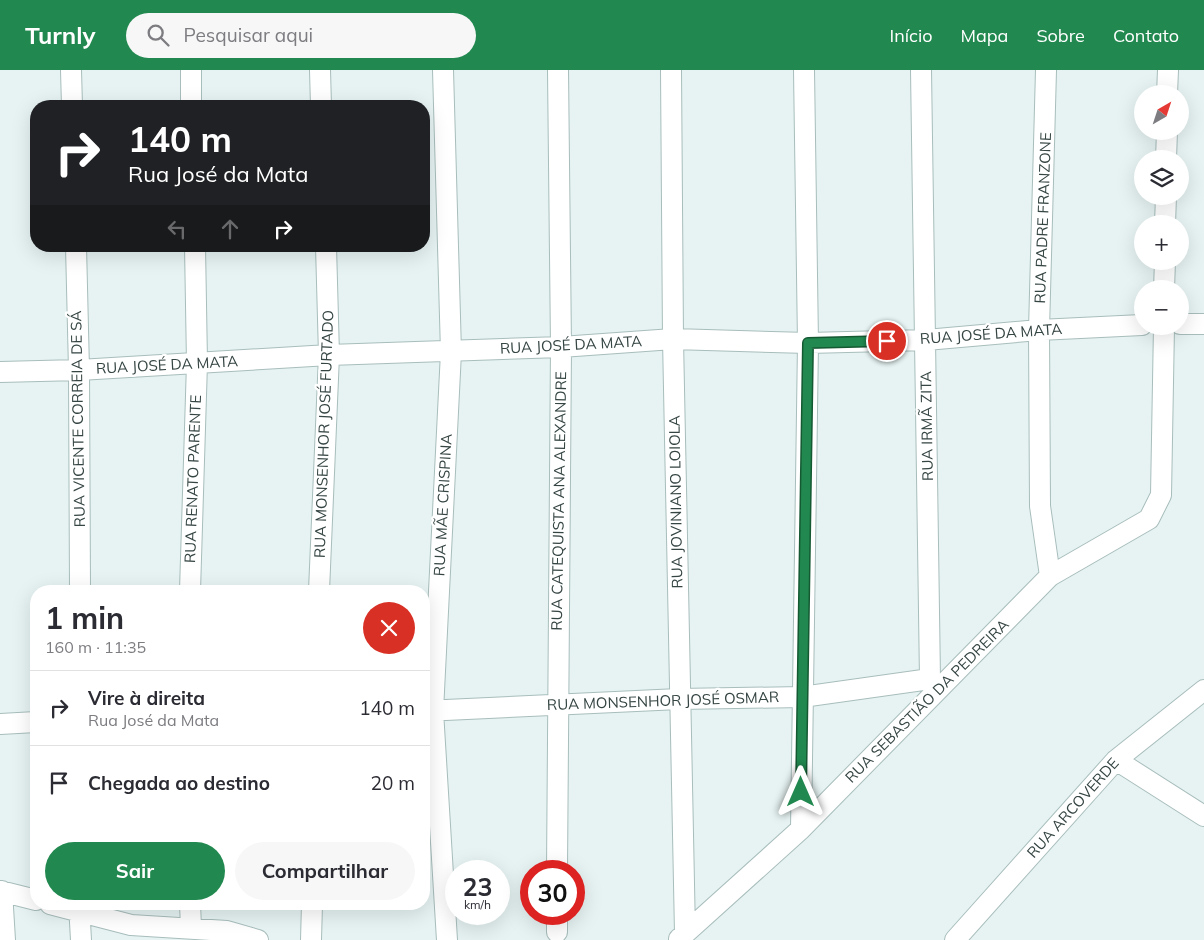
<!DOCTYPE html>
<html lang="pt">
<meta charset="utf-8">
<style>
body{margin:0;font-family:Mulish,sans-serif;background:#f7f7f7;color:#2b2b33;height:100vh;display:flex;flex-direction:column;font-size:19px;white-space:nowrap}
*{box-sizing:border-box;margin:0}
p{font-size:16px;color:#7c7c81}
.icon{flex:none;width:28px;height:28px;fill:none;stroke:currentColor;stroke-width:2;stroke-linecap:round;stroke-linejoin:round}
.map{position:relative;flex:1;overflow:hidden}
.side{position:absolute;left:30px;top:515px;width:400px;height:325px;display:flex;flex-direction:column;background:#fff;border-radius:20px;box-shadow:0 5px 20px #0002}
.side>*{flex:none}
.hud{position:absolute;left:30px;top:30px;width:400px;height:152px;border-radius:20px;box-shadow:0 5px 20px #0002;background:#202124;color:#fff;overflow:hidden}
.needle{width:32px;rotate:39deg}
.fabs{position:absolute;left:1134px;top:15px;display:grid;gap:10px}
.fabs a{display:grid;place-items:center;width:55px;height:55px;border-radius:50%;background:#fff;box-shadow:0 5px 20px #0002;font-size:25px}
.speed{position:absolute;left:445px;top:790px;display:flex;gap:10px;font-size:25px;font-weight:700;text-align:center}
.speed>*{display:grid;place-content:center;width:65px;height:65px;border-radius:50%;background:#fff;box-shadow:0 5px 20px #0002;line-height:1}
.speed small{font-size:12px;font-weight:400}
.speed .limit{border:8px solid #d22;background:#fff;color:#111}
.pin{position:absolute;display:grid;place-items:center;width:42px;height:42px;color:#fff;margin:-21px;border:2px solid #fff;border-radius:50%;box-shadow:0 1px 5px #0007}
.me{position:absolute;width:55px;margin:-28px;rotate:0deg;stroke-linejoin:round;filter:drop-shadow(0 0 4px #0008)}
.turn{display:flex;align-items:center;gap:18px;height:105px;padding:0 15px;font-size:22px}
.turn .icon{width:65px;height:65px;stroke-width:2.5}
.turn b{display:block;font-size:35px;line-height:42px}
.lanes{display:flex;align-items:center;height:48px;padding:0 15px;background:#0003;justify-content:center;gap:25px;direction:ltr}
.lanes .off{opacity:.35}
.round{display:grid;place-items:center;flex:none;width:52px;height:52px;border-radius:26px;background:#f7f7f7}
.headline{display:flex;align-items:center;justify-content:space-between;height:85px;padding:0 15px}
h1{font-size:30px;font-weight:700;line-height:38px}
.button{display:flex;gap:10px;margin-top:auto;padding:10px 15px}
.button a{flex:1;height:58px;border-radius:30px;background:#21894f;color:#fff;font-size:20px;font-weight:700;line-height:58px;text-align:center}
.button a+a{background:#f7f7f7;color:#2b2b33}
ul{padding:0;list-style:none}
li{display:flex;align-items:center;gap:15px;height:75px;padding:0 15px;border-top:1px solid #e1e1e2}
li div{flex:1}
li b{display:block;font-size:19px}
li em{font-style:normal}
header{display:flex;align-items:center;gap:30px;box-sizing:border-box;height:70px;padding:0 25px;background:#21894f;color:#fff}
header strong{font-size:24px}
nav{display:flex;gap:28px;margin-inline-start:auto;font-size:18px}
.search{width:350px;height:45px;background:#f7f7f7;display:flex;align-items:center;gap:12px;box-sizing:border-box;padding:0 18px;border-radius:28px;color:#7c7c81;font-size:19px}
.map>svg:first-child{display:block}
</style>
<header>
<strong>Turnly</strong>
<div class="search"><svg class="icon" aria-label="search" viewBox="0 0 24 24"><circle cx="10" cy="10" r="6"/><path d="M15 15l6 6"/></svg>Pesquisar aqui</div>
<nav><a>Início</a><a>Mapa</a><a>Sobre</a><a>Contato</a></nav>
</header>
<div class="map">
<svg width="1204" height="870" viewBox="0 0 1204 870">
<rect width="100%" height="100%" fill="#e6f3f2"/>
<g fill="none" stroke-linecap="round" stroke-linejoin="round">
<!-- minor casing -->
<g stroke="#a8bebc" stroke-width="22">
<path id="minor" d="M71 0 72 36
M191 0V36
M320 0 321 36
M443 0 451 282 433 641 447 870
M671 0 673 269 685 863
M921 0 930 609 936 621
M1046 0 1039 260 1040 436 1050 506
M1167 24 1168 0
M1166 89 1167 61
M1165 154 1166 126
M76 176 79 300 80 521
M1164 219 1165 191
M1180 254H1204
M0 302 79 300 329 285 561 277 673 269 808 273 926 270 1039 260 1142 255
M190 521 197 293 195 176
M319 521 329 285 326 176
M424 641 679 629 802 627 930 609
M0 654 36 652
M1116 690 1204 746
M801 759 808 273 804 0
M557 801 561 277 558 0
M0 821 36 830
M2 821 5 870
M50 834 131 855 227 861 258 870
M79 834 81 870
M190 834 191 857
M557 862V844
M679 869 801 759 1050 506 1149 449 1161 425 1164 256
M311 870 312 834
M955 870 1116 690 1204 620"/>
</g>
<!-- minor -->
<use href="#minor" stroke="#fff" stroke-width="20"/>
</g>
<g fill="none" stroke-linecap="round" stroke-linejoin="round">
<!-- route casing -->
<g stroke="#155933" stroke-width="12">
<path id="route" d="M801 722 808 273 887 271"/>
</g>
<!-- route -->
<use href="#route" stroke="#21894f" stroke-width="9"/>
</g>
<g text-anchor="middle" stroke-width="4.5" stroke-linejoin="round" paint-order="stroke">
<!-- street labels -->
<g font-size="15" fill="#354543" stroke="#fff">
<text transform="translate(1043 148) rotate(-88)" y="5">RUA PADRE FRANZONE</text>
<text transform="translate(991 264) rotate(-4)" y="5">RUA JOSÉ DA MATA</text>
<text transform="translate(571 275) rotate(-3)" y="5">RUA JOSÉ DA MATA</text>
<text transform="translate(167 295) rotate(-3)" y="5">RUA JOSÉ DA MATA</text>
<text transform="translate(78 349) rotate(-91)" y="5">RUA VICENTE CORREIA DE SÁ</text>
<text transform="translate(927 356) rotate(-91)" y="5">RUA IRMÃ ZITA</text>
<text transform="translate(324 364) rotate(-88)" y="5">RUA MONSENHOR JOSÉ FURTADO</text>
<text transform="translate(193 409) rotate(-88)" y="5">RUA RENATO PARENTE</text>
<text transform="translate(559 431) rotate(-89)" y="5">RUA CATEQUISTA ANA ALEXANDRE</text>
<text transform="translate(676 432) rotate(-91)" y="5">RUA JOVINIANO LOIOLA</text>
<text transform="translate(443 435) rotate(-87)" y="5">RUA MÃE CRISPINA</text>
<text transform="translate(663 631) rotate(-2)" y="5">RUA MONSENHOR JOSÉ OSMAR</text>
<text transform="translate(927 631) rotate(-45)" y="5">RUA SEBASTIÃO DA PEDREIRA</text>
<text transform="translate(1073 738) rotate(-48)" y="5">RUA ARCOVERDE</text>
</g>
</g>
</svg>
<div class="fabs">
<a><svg class="needle" viewBox="-14 -14 28 28"><path d="M0-13l5 13h-10z" fill="#e53935"/><path d="M0 13l5-13h-10z" fill="#7c7c81"/></svg></a>
<a><svg class="icon" aria-label="layers" viewBox="0 0 24 24"><path d="M12 4l9 5-9 5-9-5zM3 14l9 5 9-5"/></svg></a>
<a>+</a>
<a>−</a>
</div>
<div class="speed"><div>23<small>km/h</small></div><div class="limit">30</div></div>
<div class="pin" style="left:887px;top:271px;background:#d93025"><svg class="icon" aria-label="arrive" viewBox="0 0 24 24"><path d="M6 21V4h12l-3 4 3 4H6"/></svg></div>
<svg class="me" style="left:801px;top:722px" viewBox="-20 -20 40 40"><path d="M0-17L14 15 0 8-14 15z" fill="#21894f" stroke="#fff" stroke-width="4"/></svg>
<div class="hud">
<div class="turn"><svg class="icon" aria-label="right" viewBox="0 0 24 24"><path d="M7 20v-9h11M14 6l5 5-5 5"/></svg><div><b>140 m</b>Rua José da Mata</div></div>
<div class="lanes"><svg class="icon off" aria-label="left" viewBox="0 0 24 24"><path d="M17 20v-9H6M10 6l-5 5 5 5"/></svg><svg class="icon off" aria-label="ahead" viewBox="0 0 24 24"><path d="M12 20V5M6 11l6-6 6 6"/></svg><svg class="icon" aria-label="right" viewBox="0 0 24 24"><path d="M7 20v-9h11M14 6l5 5-5 5"/></svg></div>
</div>
<section class="side">
<div class="headline"><div><h1>1 min</h1><p>160 m · 11:35</p></div><a class="round" style="background:#d93025;color:#fff"><svg class="icon" aria-label="close" viewBox="0 0 24 24"><path d="M6 6l12 12M18 6L6 18"/></svg></a></div>
<ul>
<li><svg class="icon" aria-label="right" viewBox="0 0 24 24"><path d="M7 20v-9h11M14 6l5 5-5 5"/></svg><div><b>Vire à direita</b><p>Rua José da Mata</p></div><em>140 m</em></li>
<li><svg class="icon" aria-label="arrive" viewBox="0 0 24 24"><path d="M6 21V4h12l-3 4 3 4H6"/></svg><div><b>Chegada ao destino</b></div><em>20 m</em></li>
</ul>
<div class="button"><a>Sair</a><a>Compartilhar</a></div>
</section>
</div>
